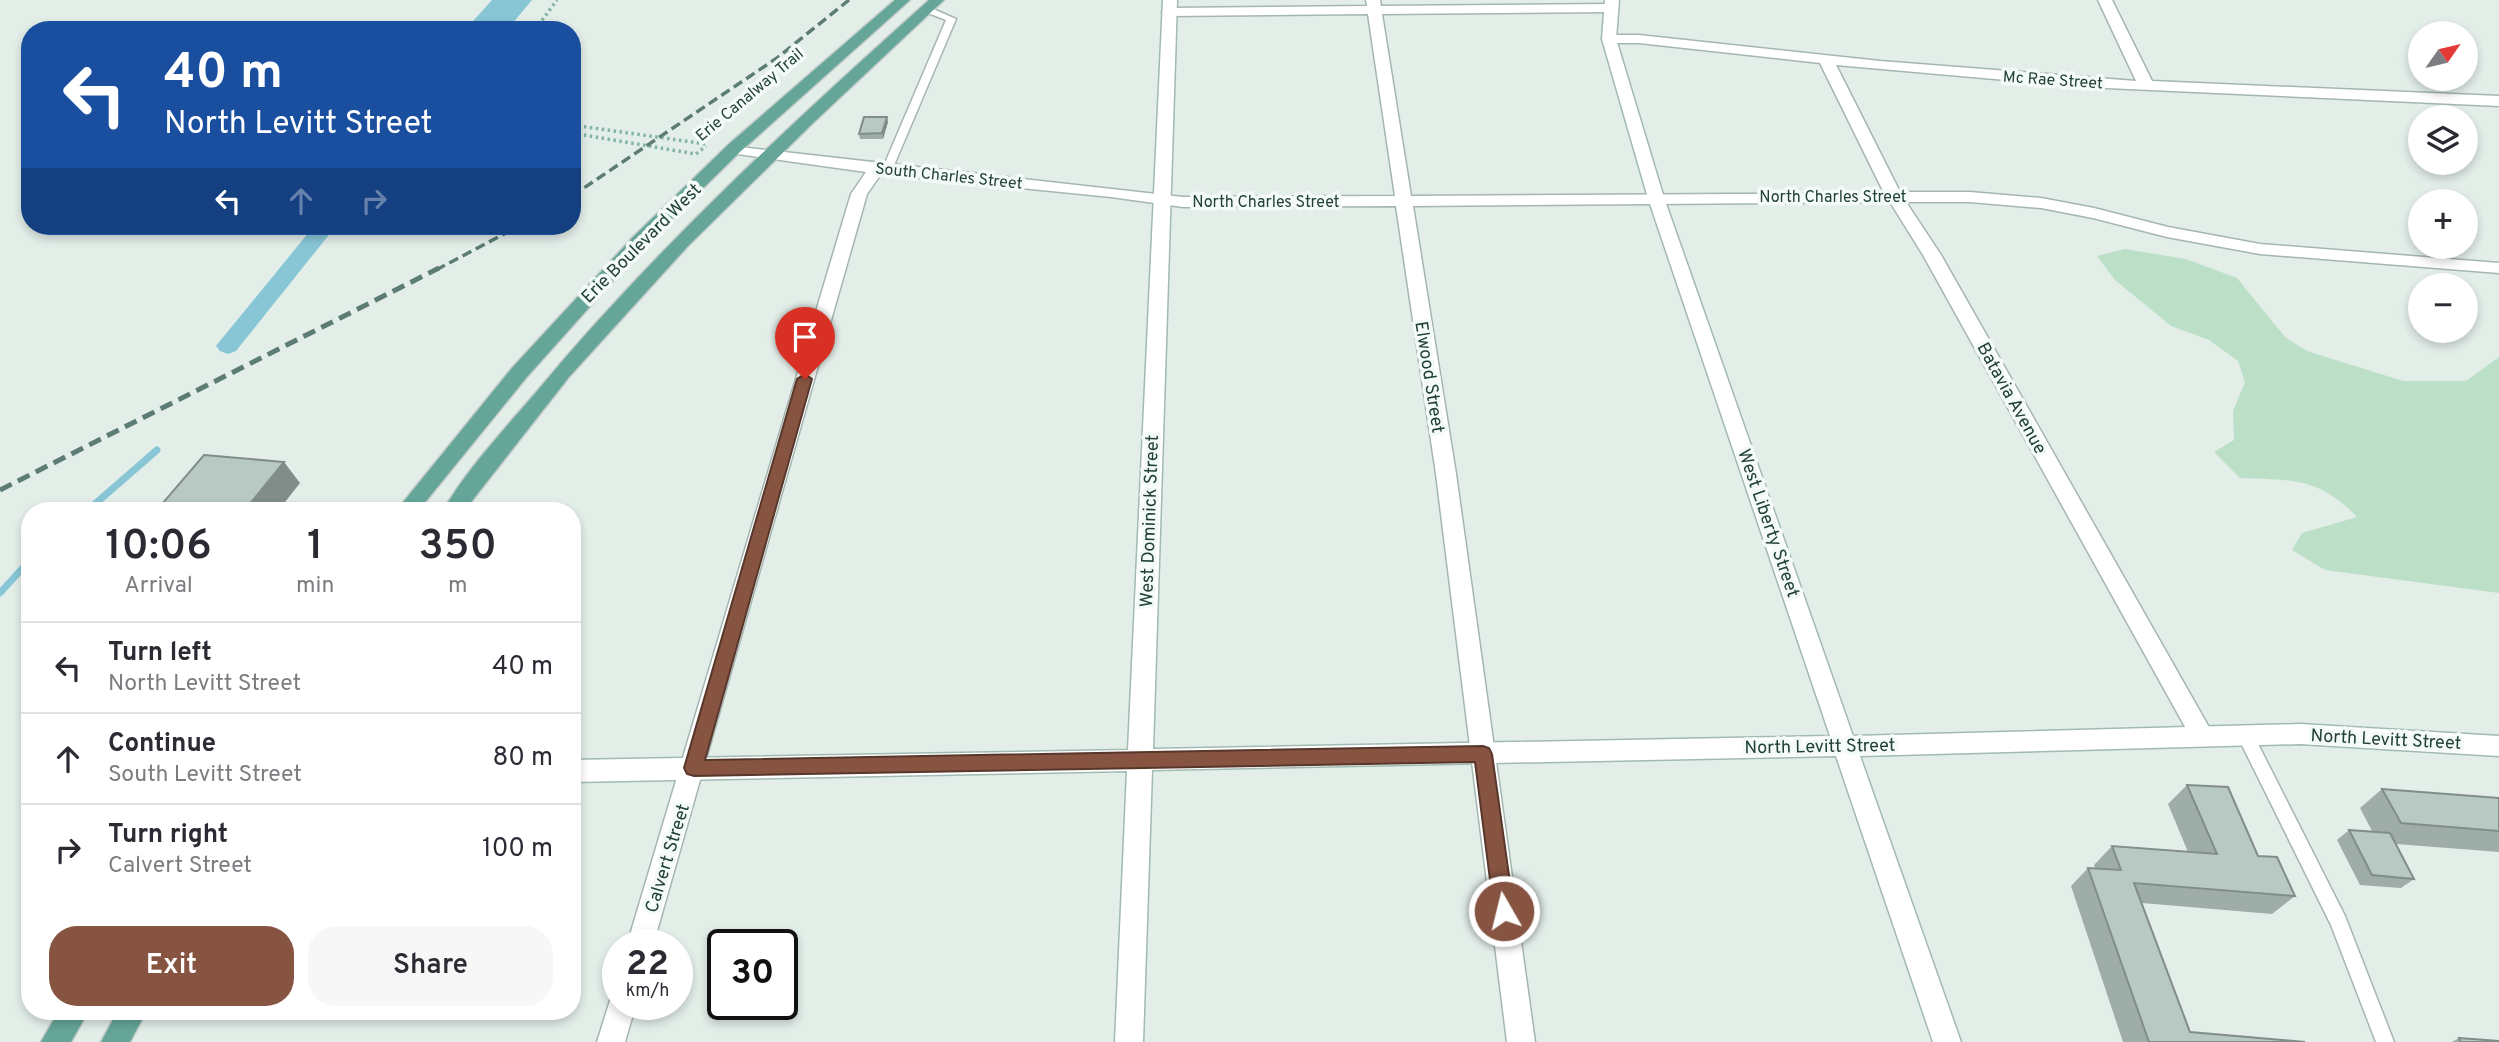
<!DOCTYPE html>
<meta charset="utf-8">
<style>
body{margin:0;font-family:Overpass,sans-serif;background:#f7f7f7;color:#2b2b33;height:100vh;display:flex;flex-direction:column;font-size:26px;white-space:nowrap}
*{box-sizing:border-box;margin:0}
p{font-size:23px;color:#7c7c81}
.icon{flex:none;width:38px;height:38px;fill:none;stroke:currentColor;stroke-width:2;stroke-linecap:round;stroke-linejoin:round}
.map{position:relative;flex:1;overflow:hidden}
.side{position:absolute;left:21px;top:502px;width:560px;height:518px;display:flex;flex-direction:column;background:#fff;border-radius:28px;box-shadow:0 4px 10px #0003}
.side>*{flex:none}
.hud{position:absolute;left:21px;top:21px;width:560px;height:214px;border-radius:28px;box-shadow:0 4px 10px #0003;background:#1a4fa0;color:#fff;overflow:hidden}
.needle{width:46px;rotate:56deg}
.tools{position:absolute;left:2408px;top:21px;display:grid;gap:14px}
.tools a{display:grid;place-items:center;width:70px;height:70px;border-radius:50%;background:#fff;box-shadow:0 4px 10px #0003;font-size:35px}
.speed{position:absolute;left:602px;top:929px;display:flex;gap:14px;font-size:35px;font-weight:700;text-align:center}
.speed>*{display:grid;place-content:center;width:91px;height:91px;border-radius:50%;background:#fff;box-shadow:0 4px 10px #0003;line-height:1}
.speed small{font-size:18px;font-weight:400}
.speed .limit{border:4px solid #111;border-radius:10px;background:#fff;color:#111}
.pin{position:absolute;display:grid;place-items:center;width:60px;height:60px;color:#fff;margin:-72px -30px;border-radius:50% 50% 50% 0;rotate:-45deg;box-shadow:0 0 7px #0007}
.pin .icon{rotate:45deg}
.me{position:absolute;width:77px;margin:-38px;rotate:352deg;stroke-linejoin:round;filter:drop-shadow(0 0 5px #0008)}
.turn{display:flex;align-items:center;gap:24px;height:147px;padding:0 28px;font-size:32px}
.turn .icon{width:91px;height:91px;stroke-width:2.5}
.turn b{display:block;font-size:49px;line-height:60px}
.lanes{display:flex;align-items:center;height:66px;padding:0 28px;background:#0003;justify-content:center;gap:35px;direction:ltr}
.lanes .off{opacity:.35}
.eta{display:flex;justify-content:space-evenly;align-items:center;height:119px;text-align:center}
.eta b{font-size:42px;font-weight:600;line-height:49px}
.cta{display:flex;gap:14px;margin-top:auto;padding:14px 28px}
.cta a{flex:1;height:80px;border-radius:28px;background:#885442;color:#fff;font-size:28px;font-weight:600;line-height:80px;text-align:center}
.cta a+a{background:#f7f7f7;color:#2b2b33}
ul{padding:0;list-style:none}
li{display:flex;align-items:center;gap:21px;height:91px;padding:0 28px;border-top:2px solid #e1e1e2}
li div{flex:1}
li b{display:block;font-size:26px}
li em{font-style:normal}
.map>svg:first-child{display:block}
</style>
<div class="map">
<svg width="2499" height="1042" viewBox="0 0 2499 1042">
<rect width="100%" height="100%" fill="#e3eee9"/>
<!-- green -->
<path fill="#bbe0c7" d="M2125 249 2186 259 2237 278 2285 337 2307 351 2403 381H2466L2499 357V593L2325 570 2292 550 2302 533 2357 517C2319 477 2292 480 2240 478L2214 452 2234 440 2233 411 2245 382 2238 361 2209 340 2171 326 2115 280 2097 256Z"/>
<!-- water -->
<path fill="#88c6d6" d="M492 0H532L507 30H465Z"/>
<g fill="none" stroke-linecap="round" stroke-linejoin="round">
<!-- stream -->
<path stroke="#88c6d6" stroke-width="7" d="M87 511 157 450
M0 593 30 560"/>
<!-- canal -->
<path fill="#88c6d6" fill-rule="evenodd" d="M314 226H336L236 351 228 354 220 351 216 346 220 341Z"/>
<!-- lane casing -->
<g stroke="#a5b6b1" stroke-width="3">
<path id="lane" d="M926 6 956 19 892 170 887 173 882 170 946 20 923 11V7Z
M2245 728 2251 730 2345 916 2394 1042H2376L2331 925 2237 735 2239 730Z"/>
</g>
<!-- street casing -->
<g stroke="#a5b6b1" stroke-width="3">
<path id="street" d="M1366 0H1380L1381 6 1610 4 1617 8 1610 12 1382 14 1411 196 1884 193 1820 63 1639 43H1609L1602 39 1609 35H1639L1880 61 2136 81 2098 0H2112L2152 81 2499 96V106L2085 87 1836 65 1900 192H1970L2041 198 2094 208 2168 227 2260 244 2499 263V273L2260 254 2167 237 2093 218 2041 208 1970 202H1906L1941 255 2210 729 2214 736 2210 743 2202 746 2194 743 1923 255 1890 202 1413 206 1456 474 1535 1042H1507L1436 474 1396 206 1183 207 1111 197 881 174 867 194 653 945H627L851 194 866 172 737 154 731 152 729 149 731 146 1183 197 1395 196 1368 14 1169 16 1162 12 1169 8 1367 6Z
M618 992V1004H636L625 1042H597L612 994Z"/>
</g>
<!-- secondary casing -->
<g stroke="#a1bab2" stroke-width="3">
<path id="secondary" d="M1163 0H1177L1153 749 1830 736 1648 198 1602 39 1605 0H1619L1616 39 1664 198 1853 736 2300 724 2499 736V756L2300 744 1860 756 1961 1042H1933L1836 756 1152 770 1143 1042H1115L1127 771 572 782V760L1128 750Z"/>
</g>
<!-- primary casing -->
<g stroke="#c1cac8" stroke-width="3">
<path id="primary" d="M895 0H910L741 151 645 245 526 378 418 511H396L512 368 633 237 729 144Z
M929 0H944L813 123 688 246 569 377 464 511H443C465 471 508 425 538 390 656 248 792 123 929 0Z
M58 1012H88L71 1042H41Z
M117 1012H146L130 1042H101Z"/>
</g>
<!-- path -->
<path stroke="#81b3a6" stroke-width="3.5" stroke-dasharray="2.5 3.5" stroke-linecap="butt" d="M535 30 557 0
M572 125 706 144
M572 133 696 154 706 146"/>
<!-- lane -->
<use href="#lane" fill="#fff" fill-rule="evenodd"/>
<!-- street -->
<use href="#street" fill="#fff" fill-rule="evenodd"/>
<!-- secondary -->
<use href="#secondary" fill="#fff" fill-rule="evenodd"/>
<!-- primary -->
<use href="#primary" fill="#65a699" fill-rule="evenodd"/>
<!-- rail-far1 -->
<path stroke="#5c7c75" stroke-width="3.5" stroke-dasharray="10 5" stroke-linecap="butt" d="M572 196 777 58 849 0
M436 270 519 226"/>
<!-- rail -->
<path stroke="#5c7c75" stroke-width="5" stroke-dasharray="13 7" stroke-linecap="butt" d="M0 490 439 268"/>
</g>
<!-- wall -->
<path fill="#9eada8" d="M888 122 883 139H860L859 134Z
M2187 785 2258 856 2295 896 2272 914 2142 903 2190 1032 2305 1042H2123L2071 886 2088 868H2095L2094 865 2112 846 2188 852 2168 804Z
M2382 789 2499 798V852L2396 844 2414 879 2401 888 2360 885 2337 840 2349 830 2372 831 2360 808Z
M2459 1038 2499 1042H2452Z"/>
<!-- shaded-wall -->
<path fill="#818d88" d="M887 117 888 122 883 139 882 133Z
M284 462 300 483 278 511H244Z"/>
<!-- building -->
<path fill="#b8c9c3" stroke="#818d88" stroke-width="2" d="M864 117H887L882 133 859 134Z
M204 455 284 462 244 511H156Z
M2187 785 2228 787 2258 856 2277 857 2295 896 2134 883 2190 1032 2305 1042H2149L2088 868 2121 870 2112 846 2217 854Z
M2382 789 2499 798V831L2401 823Z
M2349 830 2390 833 2414 879 2372 875Z
M2459 1038 2499 1041V1042H2461Z"/>
<!-- route -->
<path fill="#885442" stroke="#58372b" stroke-width="2" d="M805 374 812 379 705 760 1483 746 1489 748 1492 754 1514 911 1511 918 1504 920 1497 918 1494 911 1475 762 694 776 687 774 684 768 797 379Z"/>
<g text-anchor="middle" stroke-width="7" stroke-linejoin="round" paint-order="stroke">
<!-- far-street labels -->
<g font-size="16" fill="#21403a" stroke="#f4faf7">
<text transform="translate(2053 79) rotate(4)" y="6">Mc Rae Street</text>
<text transform="translate(749 94) rotate(-40)" y="6">Erie Canalway Trail</text>
<text transform="translate(949 175) rotate(6)" y="6">South Charles Street</text>
<text x="1833" y="202">North Charles Street</text>
<text x="1266" y="207">North Charles Street</text>
</g>
<!-- street labels -->
<g font-size="18" fill="#21403a" stroke="#f4faf7">
<text transform="translate(641 243) rotate(-45)" y="6">Erie Boulevard West</text>
<text transform="translate(1430 377) rotate(81)" y="6">Elwood Street</text>
<text transform="translate(2012 398) rotate(61)" y="6">Batavia Avenue</text>
<text transform="translate(1149 521) rotate(-88)" y="6">West Dominick Street</text>
<text transform="translate(1769 523) rotate(71)" y="6">West Liberty Street</text>
<text transform="translate(2386 739) rotate(3)" y="6">North Levitt Street</text>
<text transform="translate(1820 746) rotate(-1)" y="6">North Levitt Street</text>
<text transform="translate(667 858) rotate(-73)" y="6">Calvert Street</text>
</g>
</g>
</svg>
<div class="tools">
<a><svg class="needle" viewBox="-14 -14 28 28"><path d="M0-13l5 13h-10z" fill="#e53935"/><path d="M0 13l5-13h-10z" fill="#7c7c81"/></svg></a>
<a><svg class="icon" aria-label="layers" viewBox="0 0 24 24"><path d="M12 4l9 5-9 5-9-5zM3 14l9 5 9-5"/></svg></a>
<a>+</a>
<a>−</a>
</div>
<div class="speed"><div>22<small>km/h</small></div><div class="limit">30</div></div>
<div class="pin" style="left:805px;top:379px;background:#d93025"><svg class="icon" aria-label="arrive" viewBox="0 0 24 24"><path d="M6 21V4h12l-3 4 3 4H6"/></svg></div>
<svg class="me" style="left:1504px;top:911px" viewBox="-20 -20 40 40"><circle r="17" fill="#885442" stroke="#fff" stroke-width="3"/><path d="M0-11L8 9 0 5-8 9z" fill="#fff"/></svg>
<div class="hud">
<div class="turn"><svg class="icon" aria-label="left" viewBox="0 0 24 24"><path d="M17 20v-9H6M10 6l-5 5 5 5"/></svg><div><b>40 m</b>North Levitt Street</div></div>
<div class="lanes"><svg class="icon" aria-label="left" viewBox="0 0 24 24"><path d="M17 20v-9H6M10 6l-5 5 5 5"/></svg><svg class="icon off" aria-label="ahead" viewBox="0 0 24 24"><path d="M12 20V5M6 11l6-6 6 6"/></svg><svg class="icon off" aria-label="right" viewBox="0 0 24 24"><path d="M7 20v-9h11M14 6l5 5-5 5"/></svg></div>
</div>
<section class="side">
<div class="eta">
<div><b>10:06</b><p>Arrival</p></div>
<div><b>1</b><p>min</p></div>
<div><b>350</b><p>m</p></div>
</div>
<ul>
<li><svg class="icon" aria-label="left" viewBox="0 0 24 24"><path d="M17 20v-9H6M10 6l-5 5 5 5"/></svg><div><b>Turn left</b><p>North Levitt Street</p></div><em>40 m</em></li>
<li><svg class="icon" aria-label="ahead" viewBox="0 0 24 24"><path d="M12 20V5M6 11l6-6 6 6"/></svg><div><b>Continue</b><p>South Levitt Street</p></div><em>80 m</em></li>
<li><svg class="icon" aria-label="right" viewBox="0 0 24 24"><path d="M7 20v-9h11M14 6l5 5-5 5"/></svg><div><b>Turn right</b><p>Calvert Street</p></div><em>100 m</em></li>
</ul>
<div class="cta"><a>Exit</a><a>Share</a></div>
</section>
</div>
